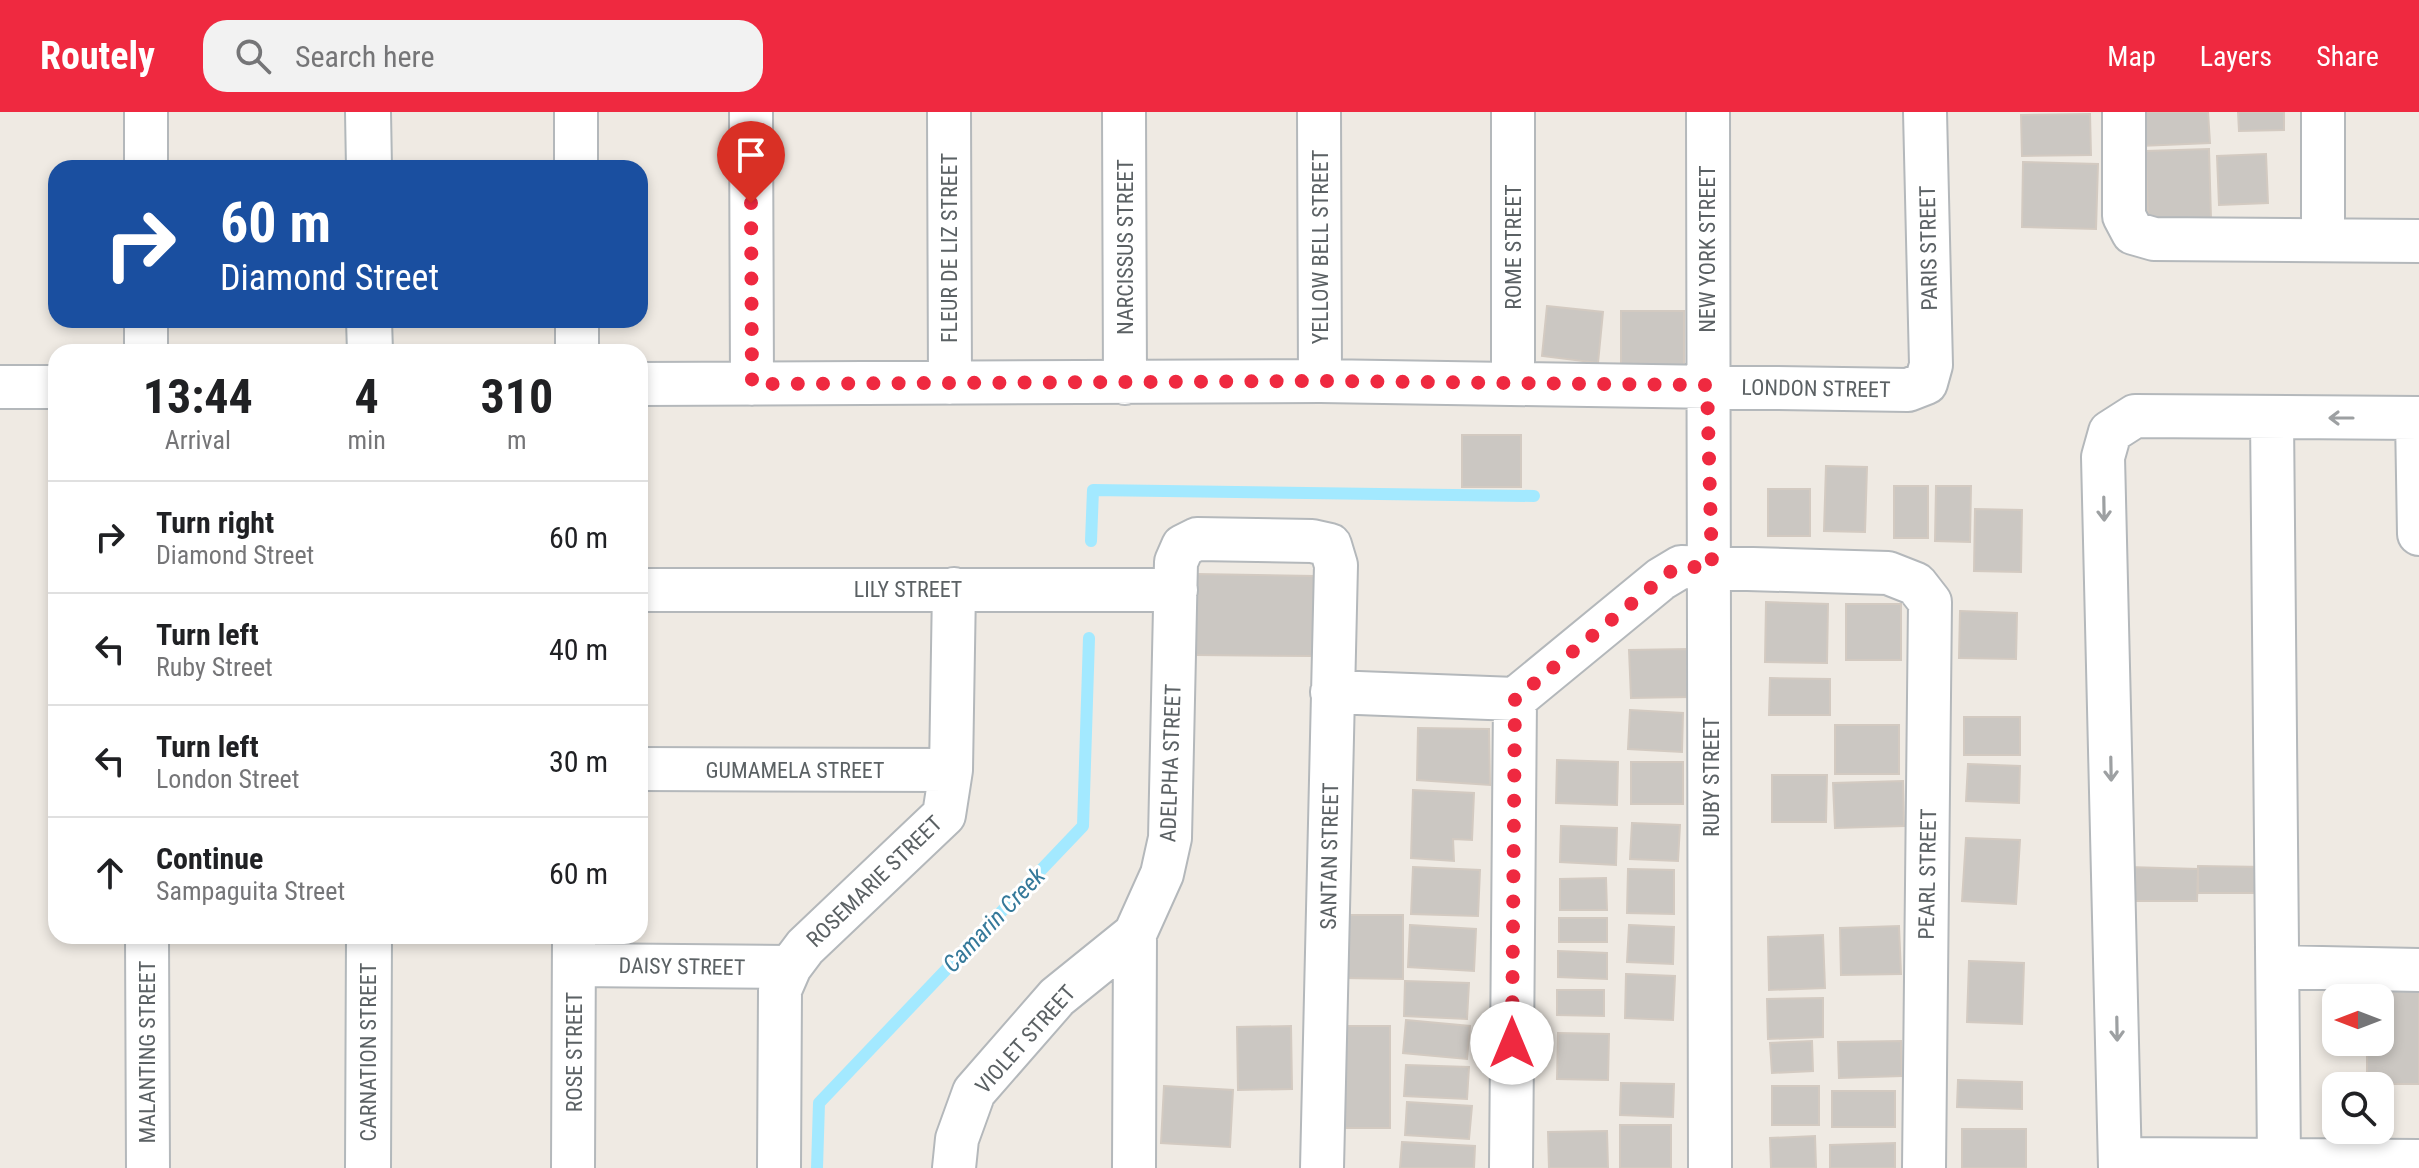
<!DOCTYPE html>
<style>
body{margin:0;font-family:"Roboto Condensed",sans-serif;background:#f2f2f2;color:#202124;height:100vh;display:flex;flex-direction:column;font-size:30px;white-space:nowrap}
*{box-sizing:border-box;margin:0}
p{font-size:26px;color:#757577}
.icon{flex:none;width:44px;height:44px;fill:none;stroke:currentColor;stroke-width:2;stroke-linecap:round;stroke-linejoin:round}
.map{position:relative;flex:1;overflow:hidden}
.panel{position:absolute;left:48px;top:232px;width:600px;height:600px;display:flex;flex-direction:column;background:#fff;border-radius:24px;box-shadow:0 4px 12px #0003}
.panel>*{flex:none}
.top-card{position:absolute;left:48px;top:48px;width:600px;height:168px;border-radius:24px;box-shadow:0 4px 12px #0003;background:#1a4fa0;color:#fff;overflow:hidden}
.needle{width:52px;rotate:270deg}
.tools{position:absolute;left:2322px;top:872px;display:grid;gap:16px}
.tools a{display:grid;place-items:center;width:72px;height:72px;border-radius:16px;background:#fff;box-shadow:0 4px 12px #0003;font-size:40px}
.pin{position:absolute;display:grid;place-items:center;width:68px;height:68px;color:#fff;margin:-82px -34px;border-radius:50% 50% 50% 0;rotate:-45deg;box-shadow:0 0 8px #0007}
.pin .icon{rotate:45deg}
.me{position:absolute;width:88px;margin:-44px;rotate:0deg;stroke-linejoin:round;filter:drop-shadow(0 0 6px #0008)}
.turn{display:flex;align-items:center;gap:28px;height:168px;padding:0 40px;font-size:36px}
.turn .icon{width:104px;height:104px;stroke-width:2.5}
.turn b{display:block;font-size:56px;line-height:68px}
.eta{display:flex;justify-content:space-evenly;align-items:center;height:136px;text-align:center}
.eta b{font-size:48px;font-weight:700;line-height:56px}
ul{padding:0;list-style:none}
li{display:flex;align-items:center;gap:24px;height:112px;padding:0 40px;border-top:2px solid #e0e0e0}
li div{flex:1}
li b{display:block;font-size:30px}
li em{font-style:normal}
header{display:flex;align-items:center;gap:48px;box-sizing:border-box;height:112px;padding:0 40px;background:#ef2940;color:#fff}
header strong{font-size:38px}
nav{display:flex;gap:44px;margin-inline-start:auto;font-size:28px}
.search{width:560px;height:72px;background:#f2f2f2;display:flex;align-items:center;gap:20px;box-sizing:border-box;padding:0 28px;border-radius:24px;color:#757577;font-size:30px}
.map>svg:first-child{display:block}
</style>
<header>
<strong>Routely</strong>
<div class="search"><svg class="icon" aria-label="search" viewBox="0 0 24 24"><circle cx="10" cy="10" r="6"/><path d="M15 15l6 6"/></svg>Search here</div>
<nav><a>Map</a><a>Layers</a><a>Share</a></nav>
</header>
<div class="map">
<svg width="2419" height="1056" viewBox="0 0 2419 1056">
<rect width="100%" height="100%" fill="#efeae3"/>
<g fill="none" stroke-linecap="round" stroke-linejoin="round">
<!-- stream -->
<path stroke="#a3e9ff" stroke-width="12" d="M1091 429 1093 378 1534 384
M817 1056 819 991 1083 714 1089 526"/>
</g>
<!-- building -->
<path fill="#cbc7c2" stroke="#d3cac1" stroke-width="2" d="M2139 0H2208L2210 31 2140 34Z
M2238 0H2284V18L2239 19Z
M2090 2 2091 43 2022 44 2021 3Z
M2209 37 2211 107 2148 108 2146 39Z
M2266 42 2268 91 2219 93 2217 44Z
M2023 50 2098 52 2096 117 2022 115Z
M1547 194 1603 200 1598 251 1542 244Z
M1621 199H1684V255H1621Z
M1462 323H1521V375H1462Z
M1826 354 1867 355 1865 420 1824 419Z
M1894 374H1928V426H1894Z
M1936 374H1971L1970 430 1935 429Z
M1768 377H1810V424H1768Z
M1975 397 2022 398 2021 460 1974 459Z
M1196 462 1314 464 1313 544 1196 543Z
M1766 490 1828 492 1827 551 1765 550Z
M1846 492H1901V548H1846Z
M1960 499 2017 501 2016 547 1959 546Z
M1689 537 1690 585 1631 586 1629 538Z
M1770 566 1830 567V603H1769Z
M1630 598 1683 601 1682 640 1628 637Z
M1964 605H2020V643H1964Z
M1835 613H1899V662H1835Z
M1418 616 1489 617 1490 673 1417 668Z
M1557 648 1618 650 1617 693 1556 691Z
M1631 650H1683V692H1631Z
M1968 652 2020 654 2019 691 1966 689Z
M1772 663H1827L1826 710H1772Z
M1903 669 1904 714 1835 716 1833 671Z
M1413 678 1474 681 1472 728 1453 727 1454 749 1411 746Z
M1632 711 1680 713 1678 749 1630 747Z
M1561 714 1617 716 1616 753 1560 750Z
M1966 726 2020 728 2016 792 1962 789Z
M2198 754 2266 755V781H2198Z
M1413 755 1480 758 1478 804 1411 802Z
M2127 755 2198 757 2197 789H2127Z
M1628 757 1674 758V802L1627 801Z
M1606 766 1607 798H1560V767Z
M1344 803H1403V867L1344 866Z
M1559 806H1607V830H1559Z
M1410 813 1476 817 1474 859 1408 855Z
M1629 813 1674 815 1673 852 1627 850Z
M1899 814 1901 862 1841 863 1840 816Z
M1823 823 1825 876 1769 878 1768 825Z
M1558 839 1607 841V867L1558 865Z
M1969 849 2024 851 2022 912 1967 910Z
M2368 859H2419V972H2367V930H2380V886H2368Z
M1626 862 1675 864 1673 908 1625 906Z
M1405 869 1469 871 1467 907 1404 904Z
M1557 878H1604V904L1557 903Z
M1823 886V925L1768 927 1767 887Z
M1406 908 1470 914 1467 947 1403 941Z
M1291 914 1292 977 1238 978 1237 915Z
M1337 914H1390V1016H1337Z
M1558 921 1609 922 1608 968 1557 967Z
M1812 929 1813 959 1772 961 1770 931Z
M1901 929 1902 964 1839 966 1838 930Z
M1406 953 1469 955 1467 987 1404 984Z
M1958 968 2022 970V997L1957 995Z
M1621 971 1674 972 1673 1005 1620 1003Z
M1164 974 1233 978 1230 1035 1161 1031Z
M1772 974H1819V1013H1772Z
M1832 979H1895V1015H1832Z
M1407 990 1472 994 1469 1027 1405 1023Z
M1620 1013H1671V1056H1620Z
M1962 1017H2026V1056H1962Z
M1607 1019 1608 1056H1549L1548 1020Z
M1815 1024 1816 1056H1771L1770 1026Z
M1402 1030 1475 1034 1474 1056H1400Z
M1895 1031V1056H1830V1033Z"/>
<g fill="none" stroke-linecap="round" stroke-linejoin="round">
<!-- street casing -->
<g stroke="#b4b8bb" stroke-width="46">
<path id="street" d="M146 0V56
M576 0V56
M751 0 752 272
M949 0 950 271
M1124 0 1125 271
M1319 0 1320 269
M1513 0V271
M1708 0 1710 1056
M2124 0V104L2133 121 2154 127 2419 129
M2323 0V128
M146 208V240
M577 208V240
M640 272 1320 269 1908 278 1926 271 1931 253 1925 0
M0 275H56
M2272 306 2279 1048
M2417 306 2419 422
M640 478H1176
M1332 580 1515 587 1661 467 1681 455 1888 461 1916 472 1930 490 1924 1056
M640 657 951 658
M147 824 148 1056
M574 853 790 855
M2279 855 2419 858
M2120 1047 2419 1049
M573 1056 574 824
M779 1056 780 878 790 855 805 835 944 703 951 658 954 477
M954 1056 957 1027 974 980 1057 885 1135 822
M1134 1056 1135 822 1162 762 1170 726 1176 450 1183 434 1197 427 1312 429 1330 433 1336 453 1322 1056
M1511 1056 1515 587
M2120 1056 2103 345 2110 320 2135 304 2419 306"/>
</g>
<!-- secondary casing -->
<g stroke="#b2b8bb" stroke-width="48">
<path id="secondary" d="M368 0 369 56
M369 208 370 240
M368 1056 369 824"/>
</g>
<!-- street -->
<use href="#street" stroke="#fff" stroke-width="42"/>
<!-- secondary -->
<use href="#secondary" stroke="#fff" stroke-width="44"/>
</g>
<!-- one-way arrows -->
<defs><path id="oneway-shaft" d="M-6 0H5M1.5-3L5.5 0L1.5 3" fill="none" stroke-width="1.6" stroke-linecap="round" stroke-linejoin="round" transform="scale(2)"/></defs>
<g stroke="#9da0a2">
<use href="#oneway-shaft" transform="translate(2341 306) rotate(180)"/>
<use href="#oneway-shaft" transform="translate(2104 397) rotate(89)"/>
<use href="#oneway-shaft" transform="translate(2111 657) rotate(89)"/>
<use href="#oneway-shaft" transform="translate(2117 917) rotate(89)"/>
</g>
<g fill="none" stroke-linecap="round" stroke-linejoin="round">
<!-- route -->
<path stroke="#ef2940" stroke-width="14" stroke-dasharray="0 25.2" d="M751 91 752 272 1320 269 1707 273 1712 455H1681L1670 460 1515 587 1512 931"/>
</g>
<g text-anchor="middle" stroke-width="6" stroke-linejoin="round" paint-order="stroke">
<!-- street labels -->
<g font-size="22" fill="#5b6164" stroke="#fff">
<text transform="translate(1125 135) rotate(-90)" y="8">NARCISSUS STREET</text>
<text transform="translate(1320 135) rotate(-90)" y="8">YELLOW BELL STREET</text>
<text transform="translate(1513 135) rotate(-90)" y="8">ROME STREET</text>
<text transform="translate(949 136) rotate(-90)" y="8">FLEUR DE LIZ STREET</text>
<text transform="translate(1928 136) rotate(-91)" y="8">PARIS STREET</text>
<text transform="translate(1707 137) rotate(-90)" y="8">NEW YORK STREET</text>
<text transform="translate(1816 276) rotate(1)" y="8">LONDON STREET</text>
<text x="908" y="485">LILY STREET</text>
<text transform="translate(1170 651) rotate(-88)" y="8">ADELPHA STREET</text>
<text x="795" y="666">GUMAMELA STREET</text>
<text transform="translate(1711 665) rotate(-90)" y="8">RUBY STREET</text>
<text transform="translate(1329 744) rotate(-89)" y="8">SANTAN STREET</text>
<text transform="translate(1927 762) rotate(-89)" y="8">PEARL STREET</text>
<text transform="translate(874 769) rotate(-44)" y="8">ROSEMARIE STREET</text>
<text transform="translate(682 854) rotate(1)" y="8">DAISY STREET</text>
<text transform="translate(1025 927) rotate(-48)" y="8">VIOLET STREET</text>
<text transform="translate(147 940) rotate(-90)" y="8">MALANTING STREET</text>
<text transform="translate(368 940) rotate(-90)" y="8">CARNATION STREET</text>
<text transform="translate(574 940) rotate(-90)" y="8">ROSE STREET</text>
</g>
<!-- water labels -->
<g font-size="24" font-style="italic" fill="#35799a" stroke="#fff">
<text transform="translate(994 808) rotate(-46)" y="8">Camarin Creek</text>
</g>
</g>
</svg>
<div class="tools">
<a><svg class="needle" viewBox="-14 -14 28 28"><path d="M0-13l5 13h-10z" fill="#e53935"/><path d="M0 13l5-13h-10z" fill="#757577"/></svg></a>
<a><svg class="icon" aria-label="search" viewBox="0 0 24 24"><circle cx="10" cy="10" r="6"/><path d="M15 15l6 6"/></svg></a>
</div>
<div class="pin" style="left:751px;top:91px;background:#d93025"><svg class="icon" aria-label="arrive" viewBox="0 0 24 24"><path d="M6 21V4h12l-3 4 3 4H6"/></svg></div>
<svg class="me" style="left:1512px;top:931px" viewBox="-20 -20 40 40"><circle r="19" fill="#fff"/><path d="M0-13L10 11 0 6-10 11z" fill="#ef2940"/></svg>
<div class="top-card">
<div class="turn"><svg class="icon" aria-label="right" viewBox="0 0 24 24"><path d="M7 20v-9h11M14 6l5 5-5 5"/></svg><div><b>60 m</b>Diamond Street</div></div>
</div>
<section class="panel">
<div class="eta">
<div><b>13:44</b><p>Arrival</p></div>
<div><b>4</b><p>min</p></div>
<div><b>310</b><p>m</p></div>
</div>
<ul>
<li><svg class="icon" aria-label="right" viewBox="0 0 24 24"><path d="M7 20v-9h11M14 6l5 5-5 5"/></svg><div><b>Turn right</b><p>Diamond Street</p></div><em>60 m</em></li>
<li><svg class="icon" aria-label="left" viewBox="0 0 24 24"><path d="M17 20v-9H6M10 6l-5 5 5 5"/></svg><div><b>Turn left</b><p>Ruby Street</p></div><em>40 m</em></li>
<li><svg class="icon" aria-label="left" viewBox="0 0 24 24"><path d="M17 20v-9H6M10 6l-5 5 5 5"/></svg><div><b>Turn left</b><p>London Street</p></div><em>30 m</em></li>
<li><svg class="icon" aria-label="ahead" viewBox="0 0 24 24"><path d="M12 20V5M6 11l6-6 6 6"/></svg><div><b>Continue</b><p>Sampaguita Street</p></div><em>60 m</em></li>
</ul>
</section>
</div>
